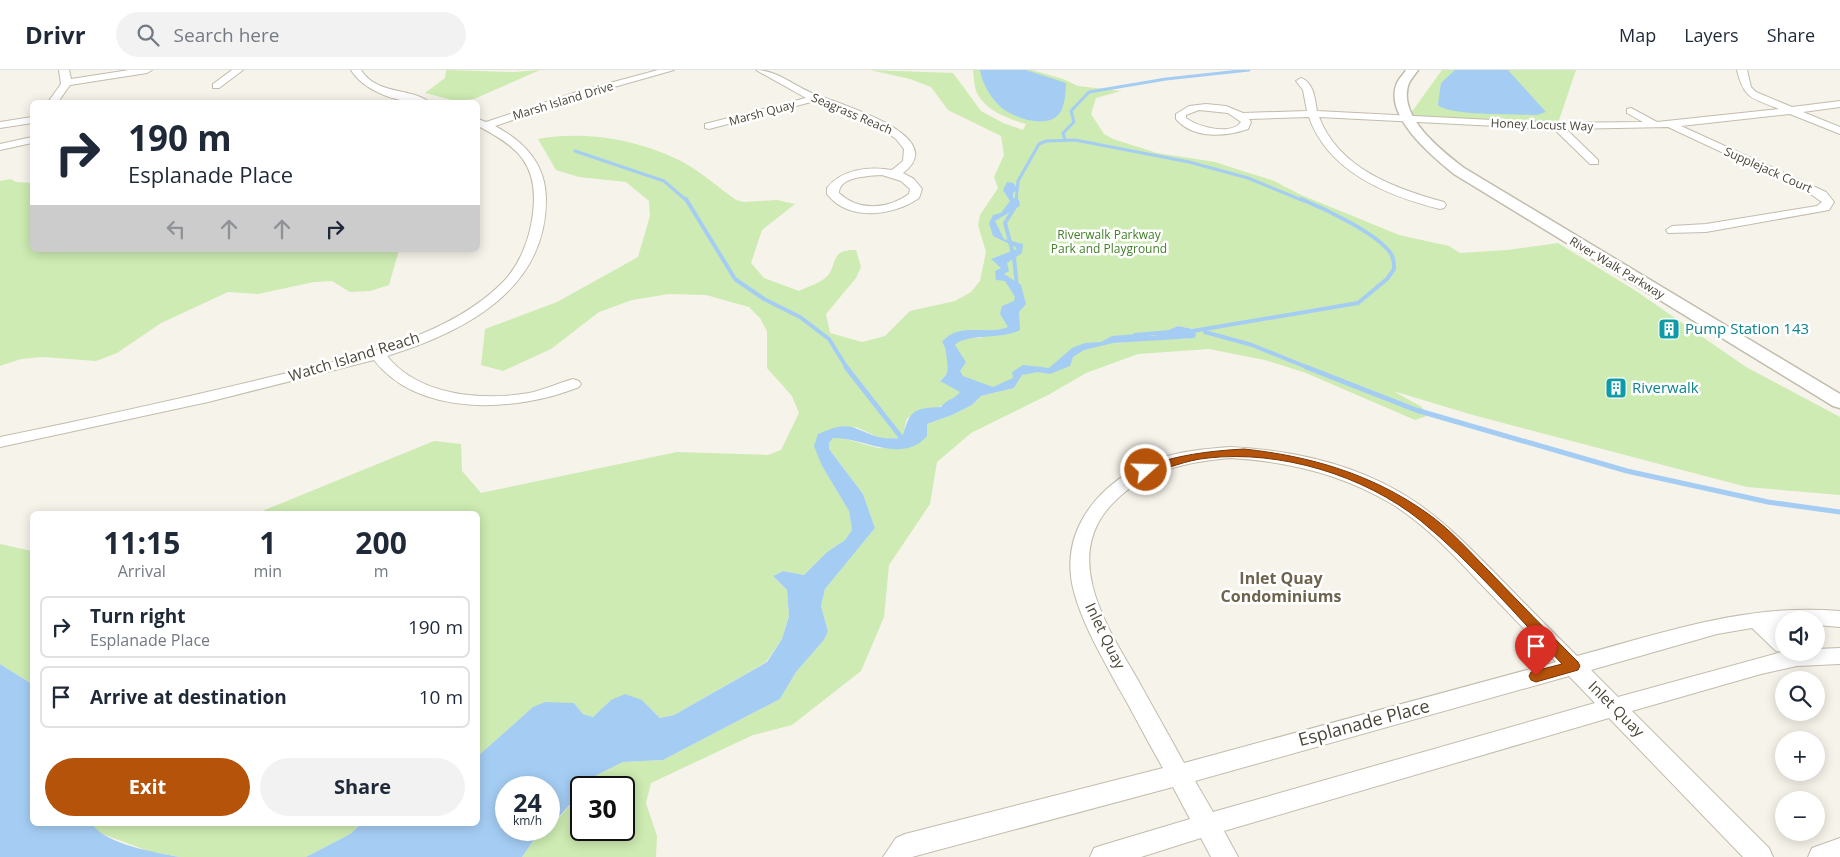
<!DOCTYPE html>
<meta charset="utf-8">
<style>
body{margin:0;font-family:"Open Sans",sans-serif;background:#f2f2f3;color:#1f2937;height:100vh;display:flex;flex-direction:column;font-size:19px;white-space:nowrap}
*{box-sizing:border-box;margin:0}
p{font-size:16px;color:#747a83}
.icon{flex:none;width:28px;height:28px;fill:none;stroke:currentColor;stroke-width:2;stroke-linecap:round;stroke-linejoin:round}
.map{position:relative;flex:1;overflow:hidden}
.side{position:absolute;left:30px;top:441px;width:450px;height:315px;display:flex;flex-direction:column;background:#fff;border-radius:8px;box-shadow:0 2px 12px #0003}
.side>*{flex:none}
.banner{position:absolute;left:30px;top:30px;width:450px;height:152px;border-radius:8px;box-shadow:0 2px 12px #0003;background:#fff;color:#1f2937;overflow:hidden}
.fabs{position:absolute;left:1775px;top:541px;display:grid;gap:10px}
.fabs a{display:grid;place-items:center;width:50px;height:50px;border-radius:50%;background:#fff;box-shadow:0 2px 12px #0003;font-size:25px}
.speed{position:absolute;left:495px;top:706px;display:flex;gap:10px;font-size:25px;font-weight:700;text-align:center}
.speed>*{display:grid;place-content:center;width:65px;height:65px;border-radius:50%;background:#fff;box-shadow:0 2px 12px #0003;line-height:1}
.speed small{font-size:12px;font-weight:400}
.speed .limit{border:2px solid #111;border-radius:8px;background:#fff;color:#111}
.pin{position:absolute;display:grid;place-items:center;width:42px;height:42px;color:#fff;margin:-51px -21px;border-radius:50% 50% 50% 0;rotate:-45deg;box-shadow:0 0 5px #0007}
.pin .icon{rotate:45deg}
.me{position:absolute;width:55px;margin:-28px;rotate:70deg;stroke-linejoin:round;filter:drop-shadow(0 0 4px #0008)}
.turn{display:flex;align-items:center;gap:18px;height:105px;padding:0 15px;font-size:22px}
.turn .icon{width:65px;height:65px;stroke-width:2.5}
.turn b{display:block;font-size:35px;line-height:42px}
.lanes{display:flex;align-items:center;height:48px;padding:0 15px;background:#0003;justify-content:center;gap:25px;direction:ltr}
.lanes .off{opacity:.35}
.eta{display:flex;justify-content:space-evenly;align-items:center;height:85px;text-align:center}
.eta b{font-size:30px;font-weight:700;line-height:35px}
.cta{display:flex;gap:10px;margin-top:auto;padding:10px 15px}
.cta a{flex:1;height:58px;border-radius:30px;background:#b45309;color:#fff;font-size:20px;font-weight:700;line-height:58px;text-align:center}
.cta a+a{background:#f2f2f3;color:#1f2937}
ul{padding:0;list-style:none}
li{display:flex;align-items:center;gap:15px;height:62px;margin:0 10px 8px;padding:0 5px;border:2px solid #e0e1e3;border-radius:8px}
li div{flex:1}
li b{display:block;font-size:19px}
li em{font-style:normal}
header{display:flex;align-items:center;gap:30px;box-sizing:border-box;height:70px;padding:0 25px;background:#fff;border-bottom:1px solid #e0e1e3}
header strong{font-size:24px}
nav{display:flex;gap:28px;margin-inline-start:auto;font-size:18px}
.search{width:350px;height:45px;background:#f2f2f3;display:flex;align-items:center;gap:12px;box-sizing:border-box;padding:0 18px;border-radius:28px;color:#747a83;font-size:19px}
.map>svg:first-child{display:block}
</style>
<header>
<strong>Drivr</strong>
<div class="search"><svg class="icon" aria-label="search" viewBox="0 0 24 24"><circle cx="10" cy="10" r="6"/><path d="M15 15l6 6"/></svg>Search here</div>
<nav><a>Map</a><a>Layers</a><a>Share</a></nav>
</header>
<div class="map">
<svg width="1840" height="787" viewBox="0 0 1840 787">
<rect width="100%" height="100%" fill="#f6f3ea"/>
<!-- green -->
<path fill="#cdebb2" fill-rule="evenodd" d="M446 0 514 2 540 0 474 29 456 31 425 23 445 8Z
M870 0 953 3 981 41 1003 53 1023 60 1026 54C1009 49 986 41 977 23 974 17 974 7 973 0H1032L1063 9 1078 16 1121 21 1096 28 1091 44 1104 64 1113 69 1157 83 1215 92 1230 97 1274 111 1299 124 1399 165 1449 176 1460 183 1507 180 1558 173 1636 221 1746 297 1840 347V425L1747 417 1473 345 1393 321 1422 337 1427 346 1415 350 1306 303 1265 290 1209 279 1138 284 1086 303 1050 324 971 363 937 392 930 434 889 495 884 547 861 601 792 655 753 665 651 713 646 733 657 766 656 787H522L533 771 549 760 581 722V760H624V718L586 717 597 705 623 692 663 690 780 629 796 602 824 570 828 560 821 536 825 519 875 458 863 424 829 379V373L833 368H842L878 378H907L927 354 952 345 972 335 981 326 1014 318 1020 308 907 348 902 368H880L856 357 818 364 822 396 849 441 852 460 845 470 827 482 804 505 783 501 773 506 787 520 789 545 782 569 766 592 674 645 660 648 642 630H611L593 647 583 644 574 633 533 637 478 686V444H255L434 371 461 374 462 401 481 423 677 382 768 385 781 380 799 343 792 326 767 298V261L760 248 749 237 706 225 669 224 632 230 599 242 551 279 503 301 481 295 485 259 557 232 638 187 650 146 649 131 626 112 579 107 556 100 538 69C586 60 640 70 683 92 701 102 719 118 736 130L744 132 777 130 795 134 762 160 751 193 764 208 799 221C807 217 817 214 824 209 840 197 827 179 856 180L861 197 856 208 826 244 830 263 862 272 885 266 910 241 955 231 971 222 980 211 986 182 978 155 980 145 998 118 994 107 1004 85 1001 66 948 40 931 17 910 9ZM1178 256 1193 259 1187 269 1170 268 1115 273 1138 264 1154 267ZM987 260 981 268H966L955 274 946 314 940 310 946 305 951 288 942 272Z
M1442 0H1576L1557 56 1408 47Z
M11 109 16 112 32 113V180H399L389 215 370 221 350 222 332 211 314 212 258 224 228 222 161 253 117 283 96 291 43 287 21 289 0 296V111Z
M0 474 32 481V614L0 594Z
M92 754H361L350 764 306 787H180L151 782 108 766 98 763Z"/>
<!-- water -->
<path fill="#a5cdf4" d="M980 0H1026L1066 13C1066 21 1065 32 1062 39 1053 61 1017 49 1003 39 992 30 982 14 980 0Z
M1455 0H1508L1546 42 1537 45C1519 44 1448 46 1438 35L1441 13Z
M1007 112 1013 113 1018 119 1013 123V128L1019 130 1020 136 995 151 1004 169 1023 174 1022 183 1007 193 1009 201 1004 204 1021 215 1026 234 1019 242 1020 260C1001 270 966 263 955 275L966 292 960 301 963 306 993 317 1013 308 1012 302 1023 295 1049 298 1072 278 1085 273 1101 272 1112 266 1137 264 1154 266 1178 256 1193 259 1196 264 1195 268 1113 273 1084 280 1073 287 1070 296 1050 304 1025 300 1014 318 981 326 972 335 952 345 927 354V366C902 395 863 367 833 368L829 373V379L863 424 875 458 825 519 821 536 828 561 824 570 796 602 780 629 663 690 623 692 597 705 586 717 581 718V722L549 758V718H506V760H547L533 771 522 787H306L350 764 361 754H478V686L533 637 545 632 574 633 583 644 593 647 611 630 625 624 642 630 660 648 674 645 767 592 782 569 789 546 787 520 773 506 783 501 804 505 827 482 845 470 852 460 849 441 822 396 814 376 818 364C849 350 850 357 878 367 885 369 894 368 902 368 910 341 912 338 941 337 947 329 955 329 960 322L940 311 946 305 951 289 942 272C959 251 986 266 1008 257L1000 244 1002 236 1014 231 1015 227 1005 211 996 210 995 201 1001 198 991 189 1017 179 1014 176 993 166 989 153 993 145 1001 143 1010 131 1003 120Z
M0 594 32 614V754H92C105 774 157 783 180 787H0Z"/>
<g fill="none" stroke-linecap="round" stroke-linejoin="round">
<!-- stream-far2 -->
<path stroke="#a5cdf4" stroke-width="3" d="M1065 70 1063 63 1074 52 1071 41 1089 22 1166 9 1249 0
M575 81 664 111 687 131
M1016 131 1018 111 1039 74 1046 71 1075 70 1189 92 1248 108 1304 131"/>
<!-- stream-far1 -->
<path stroke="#a5cdf4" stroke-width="4" d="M686 129 735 209 764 229 800 247 829 269 847 298
M1016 129 1015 137 1005 153 1014 187 1017 217
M1187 262 1358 233 1387 209 1394 199C1394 194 1394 188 1391 184 1379 164 1323 138 1301 129
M1205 262 1252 275 1309 298
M1135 265 1169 262
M947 274 950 298"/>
<!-- stream -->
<path stroke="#a5cdf4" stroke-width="5" d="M846 297 904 371
M950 297V299
M1306 297 1416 340 1627 401 1768 432 1840 442
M1019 303 1040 299"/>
<!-- minor casing -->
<g stroke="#c2bcac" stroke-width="2">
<path id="minor" d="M59 0H69L71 9 129 0H152L147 3 70 15 58 32H48L61 14Z
M232 0H243L219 18H213V14Z
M351 0H361C376 25 413 18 429 32 404 35 365 23 351 0Z
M658 0H674L586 25 495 56C525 72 546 94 546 130 546 221 462 263 387 286 419 326 482 331 529 323 544 320 558 313 573 309L579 311 581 314 579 317C517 342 419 348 374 290L208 332 0 377V367C88 349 175 330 262 309 340 290 442 272 501 214 520 196 530 168 533 143 539 94 517 76 478 56V49L486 52 580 21Z
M756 0C776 0 793 15 812 23 835 33 953 65 903 103L914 109 922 119 919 128C894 146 848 152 827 124V118C841 99 870 96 892 100L903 91 904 79 896 69 886 62 815 31 709 59 705 58V54L806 28ZM882 105 901 111 910 119 909 124C888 139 859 142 839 123 839 106 870 106 882 105Z
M1737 0H1747L1751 17 1756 22 1792 37 1840 31V37L1803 42 1840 57V64L1790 44 1681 56 1826 122 1834 132 1829 140 1706 162 1668 163 1666 160 1672 156 1706 154 1817 136 1822 132 1809 123 1668 57 1566 59 1598 90V94H1590L1554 59 1319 47C1339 99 1396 119 1444 132L1446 135 1444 138 1440 139C1388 126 1328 102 1309 47L1249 49 1251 52 1248 59C1225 67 1193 69 1176 49V44L1189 36 1206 34 1226 36 1243 43 1307 41 1303 20 1296 11 1301 8C1314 13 1315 29 1317 41L1553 53 1643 52 1627 43V39L1631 38 1657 52 1779 39C1753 28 1744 30 1737 0ZM1199 40 1228 43 1241 52C1231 66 1198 57 1186 48V45Z
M32 47V53L0 58V52Z
M32 67V73L0 80V74Z
M1230 377C1293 380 1360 395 1414 431 1444 451 1469 477 1494 502 1521 530 1549 558 1577 586 1666 562 1747 533 1840 541V557L1816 555V550H1784V555L1777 556 1784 562V582H1816V579L1840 578V594L1797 596 1761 604 1632 641 1769 778 1773 787H1743L1609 648 1224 761 1238 787H1211L1201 768 1141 787H1090L1094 778 1103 775 1190 749 1173 717 912 787H883L896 768 905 764 1163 698C1147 671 1133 642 1117 615 1101 585 1083 555 1074 522 1057 459 1102 409 1158 389 1181 381 1206 379 1230 377ZM1230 388C1287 391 1342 404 1392 434 1424 454 1451 482 1477 510 1503 537 1529 564 1556 592L1184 693C1169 665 1153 638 1138 610 1107 557 1059 485 1115 431 1146 400 1187 392 1230 388ZM1752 558 1776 581 1782 582 1618 627 1591 600 1717 564ZM1569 606 1595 633 1213 742 1195 711Z
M1840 768V787H1808L1812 778Z"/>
</g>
<!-- tertiary casing -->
<g stroke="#c2bcac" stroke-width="3">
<path id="tertiary" d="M1406 0H1418C1415 4 1411 9 1409 13 1396 46 1442 81 1464 98L1840 324V338L1833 336 1454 104C1432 86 1383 46 1397 13 1399 8 1404 4 1406 0Z"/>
</g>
<!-- minor -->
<use href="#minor" fill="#fff" fill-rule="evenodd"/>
<!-- tertiary -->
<use href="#tertiary" fill="#fff" fill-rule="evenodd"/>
</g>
<!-- route -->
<path fill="#b45309" stroke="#753606" d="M1244 379C1310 386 1372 404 1427 443 1450 459 1469 481 1488 500 1518 531 1548 562 1578 592L1580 596 1578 600 1536 612 1531 610 1529 606 1531 602 1562 594C1518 547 1470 491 1421 451 1364 405 1280 380 1208 388 1186 390 1167 399 1146 404L1140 400 1142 398C1176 385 1208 381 1244 379Z"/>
<!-- icons -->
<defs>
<g id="building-square" transform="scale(1.125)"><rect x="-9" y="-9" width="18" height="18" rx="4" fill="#0f9aa8" stroke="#fff"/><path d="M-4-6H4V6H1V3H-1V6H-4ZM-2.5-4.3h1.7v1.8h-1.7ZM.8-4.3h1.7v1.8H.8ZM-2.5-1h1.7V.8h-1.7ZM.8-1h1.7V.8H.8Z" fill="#fff"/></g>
</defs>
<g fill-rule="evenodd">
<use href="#building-square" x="1669" y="259"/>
<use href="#building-square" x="1616" y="318"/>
</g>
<g text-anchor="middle" stroke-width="5" stroke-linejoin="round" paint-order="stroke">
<!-- far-street labels -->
<g font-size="12" fill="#4b4538" stroke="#fff">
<text transform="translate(563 31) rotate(-17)" y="4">Marsh Island Drive</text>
<text transform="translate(762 43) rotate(-15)" y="4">Marsh Quay</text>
<text transform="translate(852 44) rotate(23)" y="4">Seagrass Reach</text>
<text transform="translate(1542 55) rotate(2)" y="4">Honey Locust Way</text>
<text transform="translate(1768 100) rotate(24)" y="4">Supplejack Court</text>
<text transform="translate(1617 198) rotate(31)" y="4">River Walk Parkway</text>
</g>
<!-- far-park labels -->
<g font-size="12" fill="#428027" stroke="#fff">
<text x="1109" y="169">Riverwalk Parkway<tspan x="1109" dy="14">Park and Playground</tspan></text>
</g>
<!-- culture labels -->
<g font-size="15" fill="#0d838f" stroke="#fff" text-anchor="start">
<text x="1685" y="264">Pump Station 143</text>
<text x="1632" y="323">Riverwalk</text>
</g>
<!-- street labels -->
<g font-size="15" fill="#4b4538" stroke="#fff">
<text transform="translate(354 287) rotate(-17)" y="5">Watch Island Reach</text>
<text transform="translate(1105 566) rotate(64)" y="5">Inlet Quay</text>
<text transform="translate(1616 639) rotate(45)" y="5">Inlet Quay</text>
</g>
<!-- neighbourhood labels -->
<g font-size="16" font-weight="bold" fill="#6e644e" stroke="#fff">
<text x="1281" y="514">Inlet Quay<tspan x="1281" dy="18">Condominiums</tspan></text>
</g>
<!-- near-street labels -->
<g font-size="18" fill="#4b4538" stroke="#fff">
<text transform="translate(1364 653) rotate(-15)" y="6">Esplanade Place</text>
</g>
</g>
</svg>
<div class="fabs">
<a><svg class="icon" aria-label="sound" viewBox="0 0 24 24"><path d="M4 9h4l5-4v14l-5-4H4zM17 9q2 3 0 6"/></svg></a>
<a><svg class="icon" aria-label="search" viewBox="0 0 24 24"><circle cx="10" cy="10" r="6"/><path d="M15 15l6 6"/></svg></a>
<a>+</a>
<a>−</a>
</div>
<div class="speed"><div>24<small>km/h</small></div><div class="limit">30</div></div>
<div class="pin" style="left:1536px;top:606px;background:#d93025"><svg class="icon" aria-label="arrive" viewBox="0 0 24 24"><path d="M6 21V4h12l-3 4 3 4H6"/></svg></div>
<svg class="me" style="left:1146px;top:400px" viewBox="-20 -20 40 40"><circle r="17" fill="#b45309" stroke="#fff" stroke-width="3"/><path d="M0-11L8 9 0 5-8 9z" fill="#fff"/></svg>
<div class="banner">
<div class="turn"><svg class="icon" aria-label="right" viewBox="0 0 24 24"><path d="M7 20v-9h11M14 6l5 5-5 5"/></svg><div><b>190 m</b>Esplanade Place</div></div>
<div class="lanes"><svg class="icon off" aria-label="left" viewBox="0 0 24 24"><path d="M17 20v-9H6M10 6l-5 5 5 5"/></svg><svg class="icon off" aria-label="ahead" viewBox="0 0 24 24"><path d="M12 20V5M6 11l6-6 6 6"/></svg><svg class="icon off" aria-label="ahead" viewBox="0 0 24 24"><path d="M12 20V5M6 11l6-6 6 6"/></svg><svg class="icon" aria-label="right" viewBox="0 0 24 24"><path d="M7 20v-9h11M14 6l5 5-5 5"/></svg></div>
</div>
<section class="side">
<div class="eta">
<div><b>11:15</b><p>Arrival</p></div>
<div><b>1</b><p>min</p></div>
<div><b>200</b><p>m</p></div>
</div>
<ul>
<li><svg class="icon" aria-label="right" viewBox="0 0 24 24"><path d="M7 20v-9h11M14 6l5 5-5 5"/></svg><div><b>Turn right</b><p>Esplanade Place</p></div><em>190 m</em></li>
<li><svg class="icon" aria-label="arrive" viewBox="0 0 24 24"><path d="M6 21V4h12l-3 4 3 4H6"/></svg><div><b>Arrive at destination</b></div><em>10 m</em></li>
</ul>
<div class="cta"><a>Exit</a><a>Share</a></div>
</section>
</div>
